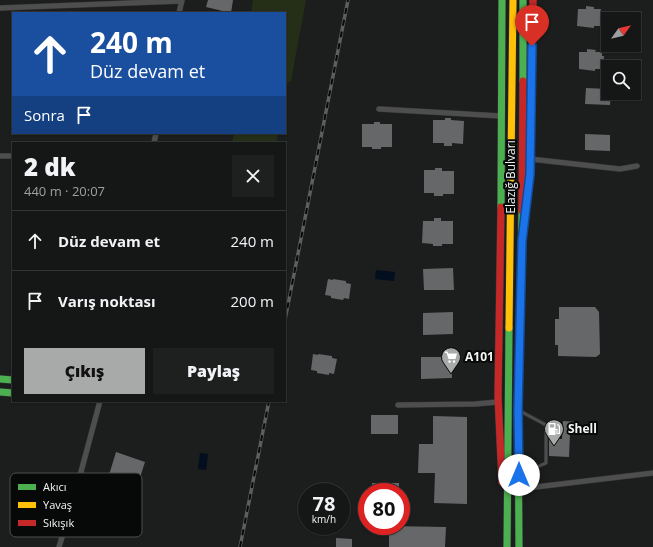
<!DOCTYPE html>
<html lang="tr">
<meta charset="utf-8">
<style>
body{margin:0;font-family:"Open Sans",sans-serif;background:#1e1f1f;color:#f1f3f6;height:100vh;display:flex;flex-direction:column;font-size:15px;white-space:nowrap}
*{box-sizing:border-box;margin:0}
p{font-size:13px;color:#9d9fa1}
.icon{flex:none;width:22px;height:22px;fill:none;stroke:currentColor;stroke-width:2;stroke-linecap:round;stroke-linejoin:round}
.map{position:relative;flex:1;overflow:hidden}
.details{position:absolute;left:12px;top:142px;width:274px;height:260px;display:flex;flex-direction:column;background:#151616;border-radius:0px;box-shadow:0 1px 3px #0004,0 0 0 1px #343535}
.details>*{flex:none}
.banner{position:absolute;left:12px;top:12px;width:274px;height:122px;border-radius:0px;box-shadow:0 1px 3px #0004,0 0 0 1px #343535;background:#1a4fa0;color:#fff;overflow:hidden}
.needle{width:26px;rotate:56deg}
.controls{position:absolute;left:601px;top:12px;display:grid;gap:8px}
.controls a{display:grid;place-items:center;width:40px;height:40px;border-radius:0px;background:#151616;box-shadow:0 1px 3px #0004,0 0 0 1px #343535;font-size:20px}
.speed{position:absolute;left:298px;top:483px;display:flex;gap:8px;font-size:20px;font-weight:700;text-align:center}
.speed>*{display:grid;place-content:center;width:52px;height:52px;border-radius:50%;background:#151616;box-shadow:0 1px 3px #0004,0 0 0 1px #343535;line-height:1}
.speed small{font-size:10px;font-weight:400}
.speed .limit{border:6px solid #d22;background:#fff;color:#111}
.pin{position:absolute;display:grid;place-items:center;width:34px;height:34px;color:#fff;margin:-41px -17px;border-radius:50% 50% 50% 0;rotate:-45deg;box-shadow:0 0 4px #0007}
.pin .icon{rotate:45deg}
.me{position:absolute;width:44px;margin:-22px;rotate:0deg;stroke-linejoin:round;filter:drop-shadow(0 0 3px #0008)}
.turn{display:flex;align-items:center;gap:14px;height:84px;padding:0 12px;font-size:18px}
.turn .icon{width:52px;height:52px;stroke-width:2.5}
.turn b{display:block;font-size:28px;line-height:34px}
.then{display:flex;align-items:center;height:38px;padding:0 12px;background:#0003;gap:8px;font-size:15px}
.round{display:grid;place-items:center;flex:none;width:42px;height:42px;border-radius:0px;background:#1e1f1f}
.head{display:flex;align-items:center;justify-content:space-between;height:68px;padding:0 12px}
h1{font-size:24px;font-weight:800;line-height:30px}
.button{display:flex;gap:8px;margin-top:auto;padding:8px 12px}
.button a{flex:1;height:46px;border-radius:0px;background:#a8a9a9;color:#111;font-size:16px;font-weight:800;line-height:46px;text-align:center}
.button a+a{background:#1e1f1f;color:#f1f3f6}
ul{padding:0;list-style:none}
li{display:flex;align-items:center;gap:12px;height:60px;padding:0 12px;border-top:1px solid #343535}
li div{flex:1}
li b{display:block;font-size:15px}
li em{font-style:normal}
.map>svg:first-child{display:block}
</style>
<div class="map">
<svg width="653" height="547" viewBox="0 0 653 547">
<rect width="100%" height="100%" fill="#1c1d1d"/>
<!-- green -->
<path fill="#252f17" d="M253 0H306L291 81 286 84 285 13H251Z
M234 133H268L278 135 276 143H232Z"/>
<!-- water -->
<path fill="#030e1e" d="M376 270 395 272 394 281 375 279Z
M200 453 208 454 206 470 198 469Z"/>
<!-- building -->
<path fill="#666768" d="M208 0H233L231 13 206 7Z
M586 6 594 7V9H601L600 13H602V23H600V26H594V28L577 26 578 9H586Z
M587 49 596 50 595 52H602V56H604L603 66H602V69H595V71L579 69V52H587Z
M586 88 608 89V93H611L610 105 585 104Z
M445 118H451V120L464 121 463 144 452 143V146H444V143H433V120H445Z
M374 122H380V124H392V147H381V149H372V147H362V124H374Z
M585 134 610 135V151L585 150Z
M435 168H442V171H454V194H443V196H434V193H424V170H435Z
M434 218H441V221H453V244H442V246H433V244L422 243 423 221H434Z
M453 268 454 290H424L423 269Z
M328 279 333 280V279L346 281V283L351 284 349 299 344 298 343 300 331 298V296L325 295Z
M559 307H595L599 312 600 354 596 357 558 356V345H555V319H559Z
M453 312V334L423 335V313Z
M313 354 318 355V354L332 356V358L337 359 334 374 329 373V375L317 373V371L311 370Z
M421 357H451L452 378 421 379Z
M371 415H398V434H371Z
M433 416 467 417V504L434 503 435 473H418L419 444H433Z
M563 421 578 422V433H570L569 457 549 456V439H562Z
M116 452 145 462 138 484 109 475Z
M372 483H399V492H372Z
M389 526 446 527 445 547H389Z
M336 538 352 539V547H336Z"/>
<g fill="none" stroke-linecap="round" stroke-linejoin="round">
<!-- lane casing -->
<g stroke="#363737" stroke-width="4">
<path id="lane" d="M520 411 546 425V463L521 474"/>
</g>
<!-- street casing -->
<g stroke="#363737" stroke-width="6">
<path id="street" d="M0 8 182 1
M179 13 182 0
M379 109 501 116
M154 143 156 133
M0 156H13
M530 159 620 169 637 166
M398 405 475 404 498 402
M519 489 653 473
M59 547 74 498 100 401"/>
</g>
<!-- fast casing -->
<g stroke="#363737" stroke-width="8">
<path id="fast" d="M523 81V0
M501 207 502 0
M0 379 13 380
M0 392 13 393
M507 547 509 328
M519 547 518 410 522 211"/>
</g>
<!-- slow casing -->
<g stroke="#363737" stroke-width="8">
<path id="slow" d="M509 328 513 0"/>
</g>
<!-- jam casing -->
<g stroke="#363737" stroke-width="8">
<path id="jam" d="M527 194 530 174 533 0
M501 207 498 396 502 482
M522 211 523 81"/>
</g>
<!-- lane -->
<use href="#lane" stroke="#4d4e4d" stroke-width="2.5"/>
<!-- street -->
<use href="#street" stroke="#4d4e4d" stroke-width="5"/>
<!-- fast -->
<use href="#fast" stroke="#4caf50" stroke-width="7"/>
<!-- slow -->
<use href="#slow" stroke="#ffc107" stroke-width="7"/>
<!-- jam -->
<use href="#jam" stroke="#c62828" stroke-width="7"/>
<!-- rail casing -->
<g stroke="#5d5e5e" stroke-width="3.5">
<path id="rail" d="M285 320 348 0
M240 547 269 401"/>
</g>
<!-- rail -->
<use href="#rail" stroke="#070808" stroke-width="2" stroke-dasharray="6" stroke-linecap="butt"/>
</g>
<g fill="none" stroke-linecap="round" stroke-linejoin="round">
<!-- route casing -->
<g stroke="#114b97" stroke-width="10">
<path id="route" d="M519 475 518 410 522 241 530 174 532 46"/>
</g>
<!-- route -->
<use href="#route" stroke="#1a73e8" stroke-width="7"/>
</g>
<!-- icons -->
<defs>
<g id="supermarket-pin" transform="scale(1)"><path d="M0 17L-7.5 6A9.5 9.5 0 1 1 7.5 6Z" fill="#a8a9a9" stroke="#070808"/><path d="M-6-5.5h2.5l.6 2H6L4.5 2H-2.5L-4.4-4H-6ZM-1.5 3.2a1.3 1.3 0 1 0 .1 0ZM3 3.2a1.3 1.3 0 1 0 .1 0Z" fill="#fff"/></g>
<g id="fuel-pin" transform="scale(1)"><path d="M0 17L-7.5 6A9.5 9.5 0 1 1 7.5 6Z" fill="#a8a9a9" stroke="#070808"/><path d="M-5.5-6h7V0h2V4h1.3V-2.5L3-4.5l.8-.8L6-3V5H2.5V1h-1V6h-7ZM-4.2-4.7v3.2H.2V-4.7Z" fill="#fff"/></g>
</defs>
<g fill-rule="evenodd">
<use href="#supermarket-pin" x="451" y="357"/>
<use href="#fuel-pin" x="554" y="429"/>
</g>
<g text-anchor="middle" stroke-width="4" stroke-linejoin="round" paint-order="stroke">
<!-- street labels -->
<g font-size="12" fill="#f3f5f4" stroke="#070808">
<text transform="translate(511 177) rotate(-90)" y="4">Elazığ Bulvarı</text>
</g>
<!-- poi labels -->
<g font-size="12" font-weight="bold" fill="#f3f5f4" stroke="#070808" text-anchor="start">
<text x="465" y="361">A101</text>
<text x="568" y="433">Shell</text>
</g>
</g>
<!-- legend -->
<rect x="10" y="473" width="132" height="64" rx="6" fill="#070808" stroke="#4e4f4f" stroke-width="1"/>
<rect x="18" y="484" width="18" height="6" fill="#4caf50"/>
<rect x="18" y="502" width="18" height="6" fill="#ffc107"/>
<rect x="18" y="520" width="18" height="6" fill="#c62828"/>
<g font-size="11" fill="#f3f5f4">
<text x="43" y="491">Akıcı</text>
<text x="43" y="509">Yavaş</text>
<text x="43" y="527">Sıkışık</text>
</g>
</svg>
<div class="controls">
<a><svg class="needle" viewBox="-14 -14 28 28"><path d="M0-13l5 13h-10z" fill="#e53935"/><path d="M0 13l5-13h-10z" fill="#9d9fa1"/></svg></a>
<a><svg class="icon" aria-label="search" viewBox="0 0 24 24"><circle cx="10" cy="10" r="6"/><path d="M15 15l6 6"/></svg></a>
</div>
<div class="speed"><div>78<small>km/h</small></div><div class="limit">80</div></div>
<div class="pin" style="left:532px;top:46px;background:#d93025"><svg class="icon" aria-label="arrive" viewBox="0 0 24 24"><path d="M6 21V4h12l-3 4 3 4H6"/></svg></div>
<svg class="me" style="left:519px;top:475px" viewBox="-20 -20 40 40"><circle r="19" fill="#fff"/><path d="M0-13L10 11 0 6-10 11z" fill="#1a73e8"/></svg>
<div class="banner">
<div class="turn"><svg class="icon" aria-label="ahead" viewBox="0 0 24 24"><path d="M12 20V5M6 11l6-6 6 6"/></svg><div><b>240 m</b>Düz devam et</div></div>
<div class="then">Sonra<svg class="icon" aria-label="arrive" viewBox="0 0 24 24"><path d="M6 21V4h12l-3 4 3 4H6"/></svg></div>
</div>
<section class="details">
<div class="head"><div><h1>2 dk</h1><p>440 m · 20:07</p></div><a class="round"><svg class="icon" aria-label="close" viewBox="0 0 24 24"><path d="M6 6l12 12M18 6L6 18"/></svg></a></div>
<ul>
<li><svg class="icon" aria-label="ahead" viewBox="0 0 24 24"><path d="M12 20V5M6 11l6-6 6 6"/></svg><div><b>Düz devam et</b></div><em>240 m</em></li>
<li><svg class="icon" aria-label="arrive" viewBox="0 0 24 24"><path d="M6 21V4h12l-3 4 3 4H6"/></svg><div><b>Varış noktası</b></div><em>200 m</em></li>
</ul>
<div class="button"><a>Çıkış</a><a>Paylaş</a></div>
</section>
</div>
